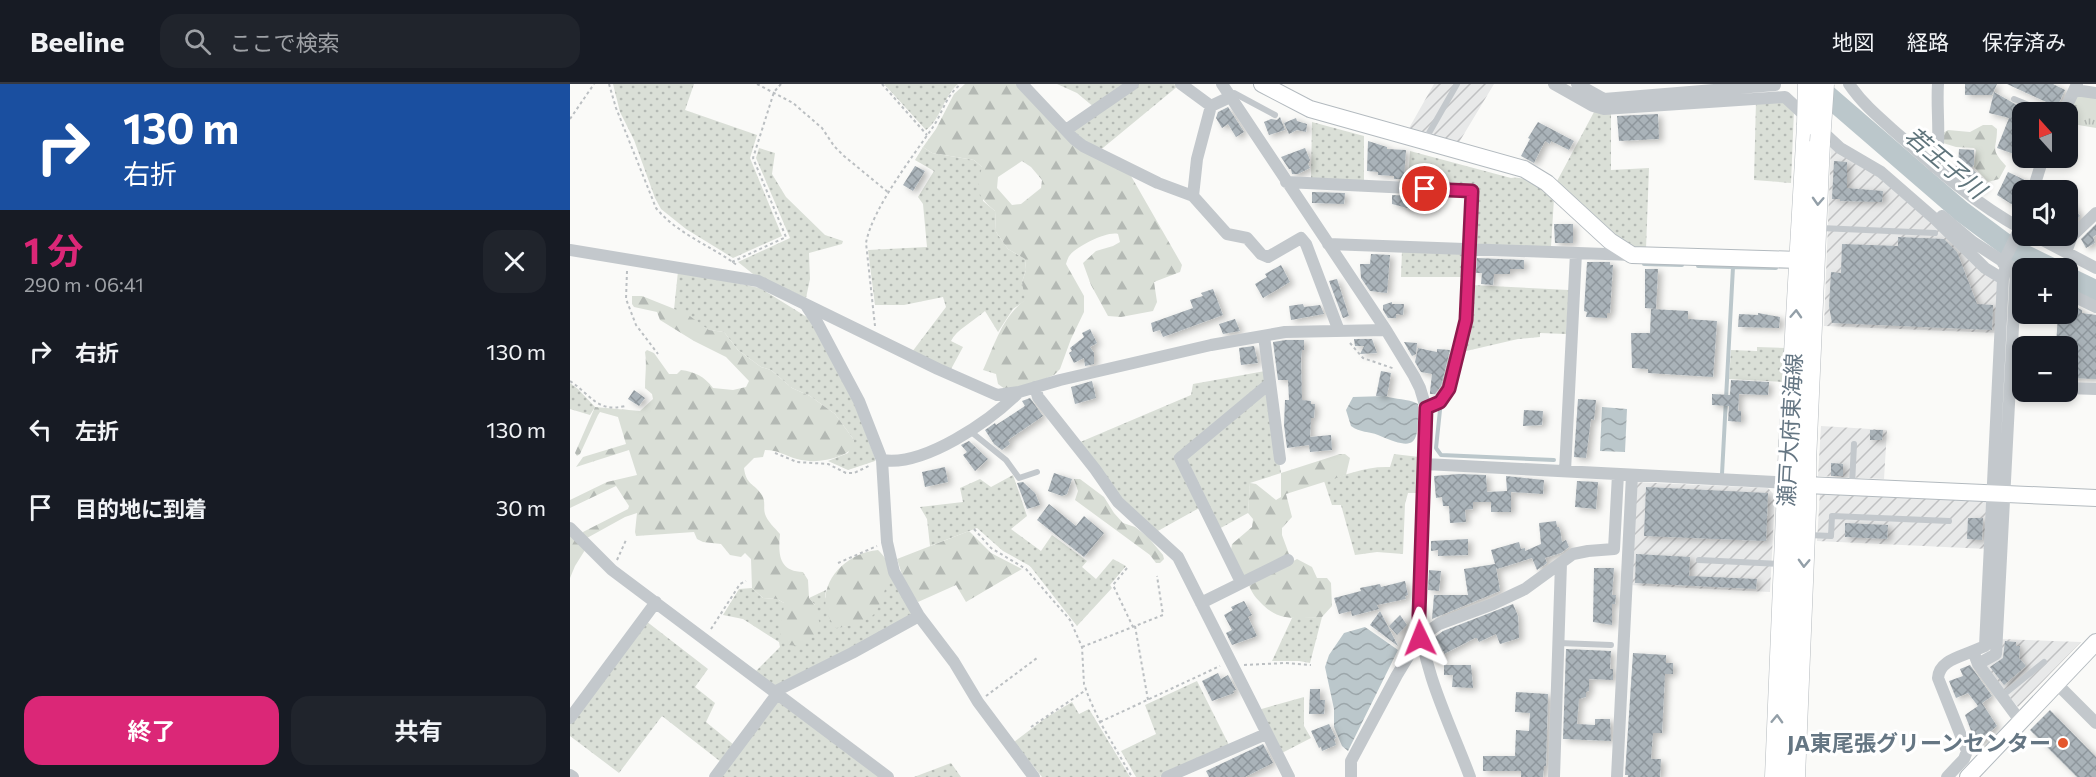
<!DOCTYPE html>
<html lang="ja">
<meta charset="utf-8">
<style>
body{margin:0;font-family:Commissioner,"Noto Sans JP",sans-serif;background:#20242c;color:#f1f3f6;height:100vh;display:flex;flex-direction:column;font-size:22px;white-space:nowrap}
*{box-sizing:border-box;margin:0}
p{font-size:20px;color:#9ea1a6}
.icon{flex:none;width:33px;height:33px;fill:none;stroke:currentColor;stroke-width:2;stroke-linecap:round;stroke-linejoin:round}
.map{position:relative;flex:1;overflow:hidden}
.panel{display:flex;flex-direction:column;background:#171b24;width:570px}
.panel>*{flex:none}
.hud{background:#1a4fa0;color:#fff;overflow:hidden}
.needle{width:39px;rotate:339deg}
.tools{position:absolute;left:1442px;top:18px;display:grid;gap:12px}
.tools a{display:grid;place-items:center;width:66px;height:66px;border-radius:12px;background:#171b24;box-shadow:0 3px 9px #0003;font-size:30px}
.pin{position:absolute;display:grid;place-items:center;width:51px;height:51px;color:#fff;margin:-26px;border:3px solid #fff;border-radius:50%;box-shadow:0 2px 6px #0007}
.me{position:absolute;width:66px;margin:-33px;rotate:358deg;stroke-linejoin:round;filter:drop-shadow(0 0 4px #0008)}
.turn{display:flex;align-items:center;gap:21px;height:126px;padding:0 24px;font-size:27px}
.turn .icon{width:78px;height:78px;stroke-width:2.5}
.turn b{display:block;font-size:42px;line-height:51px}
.round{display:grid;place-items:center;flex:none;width:63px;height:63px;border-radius:18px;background:#20242c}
.headline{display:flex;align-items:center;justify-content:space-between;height:102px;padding:0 24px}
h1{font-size:36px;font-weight:700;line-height:45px;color:#db2777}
.cta{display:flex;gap:12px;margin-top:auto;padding:12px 24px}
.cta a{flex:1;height:69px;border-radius:18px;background:#db2777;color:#fff;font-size:24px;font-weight:700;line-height:69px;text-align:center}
.cta a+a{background:#20242c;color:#f1f3f6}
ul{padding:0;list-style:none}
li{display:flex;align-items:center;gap:18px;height:78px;padding:0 24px}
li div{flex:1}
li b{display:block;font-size:22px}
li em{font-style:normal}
header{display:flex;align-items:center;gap:36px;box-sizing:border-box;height:84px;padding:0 30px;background:#171b24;border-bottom:2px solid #363941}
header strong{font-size:28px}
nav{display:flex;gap:33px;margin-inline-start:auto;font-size:21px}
.search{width:420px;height:54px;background:#20242c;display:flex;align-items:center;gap:15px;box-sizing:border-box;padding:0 21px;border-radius:18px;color:#9ea1a6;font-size:22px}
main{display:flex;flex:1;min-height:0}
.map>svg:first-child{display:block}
</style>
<header>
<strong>Beeline</strong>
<div class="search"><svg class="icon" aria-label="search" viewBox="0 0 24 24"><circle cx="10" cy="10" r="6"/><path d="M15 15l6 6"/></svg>ここで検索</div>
<nav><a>地図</a><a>経路</a><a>保存済み</a></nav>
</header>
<main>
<section class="panel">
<div class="hud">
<div class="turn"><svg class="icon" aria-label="right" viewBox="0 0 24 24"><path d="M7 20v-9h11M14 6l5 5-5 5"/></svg><div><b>130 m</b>右折</div></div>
</div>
<div class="headline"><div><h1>1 分</h1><p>290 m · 06:41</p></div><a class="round"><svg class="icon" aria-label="close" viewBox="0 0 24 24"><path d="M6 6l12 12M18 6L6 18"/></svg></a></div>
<ul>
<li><svg class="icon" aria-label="right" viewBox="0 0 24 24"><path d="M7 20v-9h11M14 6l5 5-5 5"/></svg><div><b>右折</b></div><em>130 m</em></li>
<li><svg class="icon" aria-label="left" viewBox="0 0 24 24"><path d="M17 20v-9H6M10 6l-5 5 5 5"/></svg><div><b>左折</b></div><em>130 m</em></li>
<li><svg class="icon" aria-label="arrive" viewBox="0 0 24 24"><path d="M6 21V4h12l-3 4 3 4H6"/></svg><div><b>目的地に到着</b></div><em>30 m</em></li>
</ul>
<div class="cta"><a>終了</a><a>共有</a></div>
</section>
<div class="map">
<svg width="1526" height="693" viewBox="0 0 1526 693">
<defs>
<pattern id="industrial-furrows" width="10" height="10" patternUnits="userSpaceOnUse" patternTransform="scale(1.5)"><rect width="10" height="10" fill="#e8e9e9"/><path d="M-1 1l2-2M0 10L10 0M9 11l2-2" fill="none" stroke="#c0c1c2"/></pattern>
<pattern id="grass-dots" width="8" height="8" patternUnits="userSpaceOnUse" patternTransform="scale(1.5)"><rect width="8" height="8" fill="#dadfd7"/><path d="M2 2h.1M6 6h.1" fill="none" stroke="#b4b9b4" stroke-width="1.8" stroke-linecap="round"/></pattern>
<pattern id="forest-firs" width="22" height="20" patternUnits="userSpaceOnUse" patternTransform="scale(1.5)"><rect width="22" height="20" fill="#dadfd7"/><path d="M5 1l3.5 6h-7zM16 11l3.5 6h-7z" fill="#b4b9b4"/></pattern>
<pattern id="park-tufts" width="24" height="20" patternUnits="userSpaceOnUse" patternTransform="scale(1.5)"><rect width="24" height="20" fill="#dadfd7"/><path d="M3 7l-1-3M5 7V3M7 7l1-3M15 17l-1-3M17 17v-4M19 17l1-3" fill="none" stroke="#b4b9b4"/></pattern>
<pattern id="water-waves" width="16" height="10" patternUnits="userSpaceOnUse" patternTransform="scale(1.5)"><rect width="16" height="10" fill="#bbc7cb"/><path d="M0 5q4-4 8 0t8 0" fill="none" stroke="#9ca6aa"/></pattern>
<pattern id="building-cross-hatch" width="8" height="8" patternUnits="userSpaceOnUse" patternTransform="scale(1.5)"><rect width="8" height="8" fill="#aab3b9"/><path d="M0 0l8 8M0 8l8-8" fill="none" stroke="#8e969c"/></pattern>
<filter id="shadow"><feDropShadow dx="4" dy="2.5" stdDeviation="3" flood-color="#0004"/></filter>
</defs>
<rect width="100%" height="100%" fill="#fafaf8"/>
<!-- industrial -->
<path fill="url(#industrial-furrows)" d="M864 0H924L888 60 838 46Z
M1261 60 1310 91 1430 197 1428 249 1254 242Z
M1251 342 1317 346 1314 395 1248 392Z
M1064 398 1198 404 1205 412 1200 508 1059 501Z
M1250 408 1420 416 1418 465 1247 457Z
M1429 555 1511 558 1448 623 1414 583Z"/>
<!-- grass -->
<path fill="url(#grass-dots)" d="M43 0H124L115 26 187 51 180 74 212 152 163 174 116 145 91 125 85 114 64 56 50 28Z
M314 0H388C373 13 371 35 356 46Z
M487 0H558L525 24 507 9Z
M567 0H604L608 2 528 68 502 46Z
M1212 16 1224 26 1221 99 1184 96 1186 17Z
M1024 28 1041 29V86L1079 84 1076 165 1060 163 986 99Z
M742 38 794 52V98L741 94Z
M353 63 362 69 404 76 412 83 413 117 425 127 426 148 438 165 455 175 456 186 452 198 456 216 443 225 428 248 415 227C404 237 386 246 381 257L393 263 380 287 342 268 376 223 373 213 334 221H305L298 166 357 163 353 120 348 113 364 87 345 76Z
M189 64 205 69 202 90 216 113 255 151 273 157 272 160 239 169 240 195 236 214 183 190 168 178 220 154 186 74Z
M840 67 941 94C959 92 972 104 984 114L981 163 902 160 905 103 838 100Z
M832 167 896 168 895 193H831Z
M108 187 190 204 240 235 285 321 305 374V377L278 386 258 377 278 369 284 356 265 330 240 312 222 304 201 286 191 283 168 266 154 248 139 246 104 226Z
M901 201 999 206 996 250 970 249V253L948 255 892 268Z
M1187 263 1215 264 1213 298 1159 295 1161 266 1187 267Z
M695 287 697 299 609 371 631 423 586 448 552 419 508 359 621 311 623 300Z
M0 299 8 305 25 323 20 331 0 325Z
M698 305 711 389 680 399 678 429 647 446 614 377Z
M824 370 849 373V409H838L835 420 833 470 807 468 785 471 771 421H762L754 397C778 391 794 382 820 383Z
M443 391 457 432 441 445 471 467 482 451 517 477 512 483 526 495 543 475 556 482 540 501 542 504 507 542 460 482 433 467 407 444 360 462 357 435 350 423 393 418 390 404 410 395 421 403Z
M318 483 342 531 340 535 205 603 185 588 210 563 209 558 173 535 153 531 169 505 182 504 193 514 207 515 214 519V523L245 521 239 514 256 506 255 513 273 543 285 539Z
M752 533 740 579 729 577H702L722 534Z
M76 537 138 585 125 603 145 619 136 638 164 661 151 678 92 632 49 689 0 652V638Z
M627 597 659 661 590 693H566L551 667 586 650 575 621Z
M734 613V642L741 654 710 670 688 626Z
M205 615 314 693H148Z
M502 618 509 630 519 625 560 693H472L444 658 477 633Z
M381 679 391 693H344Z"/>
<!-- forest -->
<path fill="url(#forest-firs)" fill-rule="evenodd" d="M395 0H448L496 53 561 92 612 181 610 188 584 198 587 218 583 227 551 233 538 232 521 201 513 179 526 167 543 162 550 158 548 150C537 147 508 162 500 171 498 173 497 177 496 180L514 212V228L501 255 490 285 484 291 472 296 447 304 435 305 428 300 426 290 413 286C425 260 432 233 455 216L452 198 456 186 455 175 438 165 426 148 425 127C406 110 406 107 412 83L404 76 362 69 353 63 366 45 384 10ZM452 77 461 83 472 96 471 104 451 120 442 121 427 104 428 93Z
M1413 41H1422L1427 45C1427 67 1419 63 1436 82L1429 95 1418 98 1404 83 1406 66 1404 64 1386 63 1373 59V49L1378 46 1400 48Z
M62 212H72L117 230 139 246 154 248 168 266 191 283 201 286 222 304 240 312 265 330 284 356C283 366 279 368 270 372 256 377 242 379 227 375 215 372 209 366 195 366L193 373 184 374 174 384C176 401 184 399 192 411 196 418 193 424 195 430 197 437 205 444 210 450 208 471 209 487 233 488L238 496 239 514 245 521 251 545 231 562 217 561C203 548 214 536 214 519L207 515 193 514 182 504 181 475 175 469 171 473 160 471 151 460 133 458 127 455 124 448 66 452 65 448 67 429 55 433 17 454 13 451V448L58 425 59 422 46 402 0 424V416L37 398 67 391 59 366 6 383 13 373 56 360 48 333 30 328 28 331 10 370 7 372 5 369 25 323 70 327 83 315 82 310 75 304C75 291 77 280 75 268L77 266 84 269 99 290H107L111 286C125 288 134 292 143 304L163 306 176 303 179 297 156 273 124 257 90 236 87 228 64 223 62 220Z
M770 370H775L780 374 776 391 716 410 722 433 712 444V451L719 470 718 473 675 494 661 466 662 460 682 443 683 435 678 429 680 399 686 400 706 416 711 413V389Z
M504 395H510L534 413 544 429 553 439 565 443 578 453 593 471 594 475 590 479H586L580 471 505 416 508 407Z
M399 447 421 469 452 485 396 518 386 501 348 518 335 500 327 475Z
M0 448 15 466 5 482 0 494Z
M308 466C313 471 317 475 318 482 320 493 311 525 302 532 294 539 276 543 266 544 238 510 270 469 308 466Z
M727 475 742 483 747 494H757L761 499 762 522 752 533C729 534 710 538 693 521 687 515 682 510 679 501Z"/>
<!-- park -->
<path fill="url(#park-tufts)" d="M1510 11 1526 14V44L1497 39V29L1504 14Z"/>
<!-- water -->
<path fill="url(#water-waves)" d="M815 312C826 316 837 314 848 320 848 359 849 369 808 351 799 347 790 349 781 342L776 326 783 313Z
M1032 323 1057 325 1055 368 1030 367Z
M795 543 828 566 778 667 772 662 764 643V625L755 583 759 571 774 549Z"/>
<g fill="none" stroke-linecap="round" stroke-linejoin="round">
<!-- stream -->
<path stroke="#bbc7cb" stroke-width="4" d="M1074 180 1112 181
M1128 182 1163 183 1152 390
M1163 183 1206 184
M870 326 866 364 871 371 984 376"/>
<!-- river -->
<path stroke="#bbc7cb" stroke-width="21" d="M1244 0 1391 127 1442 165 1481 184
M1497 193 1526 207"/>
</g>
<!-- building -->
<path fill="url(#building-cross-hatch)" filter="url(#shadow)" d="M1395 0H1427L1422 11H1395Z
M1437 0H1483L1495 6 1487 23Z
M1424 8 1452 24V49L1444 70 1427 64 1439 34 1419 29Z
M658 23 674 48 666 53 658 40 652 44 646 34 648 28Z
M1088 30 1089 55 1049 57 1047 32Z
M710 33 715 46 699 51 694 38 701 35 707 36Z
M726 34 727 37 737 40 736 48 727 46 719 50 714 39Z
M968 38 1004 57 999 66 981 57 980 60 975 57 964 79 951 72 960 55 958 54Z
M798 57 817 63V65L836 66 834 95H824V92L808 91V88L797 87Z
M735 64 740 76 738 80 740 84 728 90H722L721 85H719L711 73Z
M1389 65 1404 66V81L1401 84 1417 99 1409 108 1377 82H1388Z
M1264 77 1277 78V104L1313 107 1312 118 1270 117V115H1262Z
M345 82 355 87 343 107 333 101Z
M1438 88 1457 97 1455 106H1452V114L1447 112 1443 121 1427 111Z
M742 108 775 109 774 120 742 119Z
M822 111 842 112 841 125 822 120Z
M1497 114 1510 132 1497 145Z
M984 140H1003V159H985Z
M1526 140V151L1523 153 1525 159 1516 164 1511 155Z
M1328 153 1374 155 1387 168 1407 220 1423 221 1422 246 1262 239 1259 222 1261 188 1271 189 1272 160 1328 162Z
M801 170 820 171 817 209 800 207 791 194 790 180H800Z
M907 174 954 176V185H940V190H924L923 201 911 200 912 189H906Z
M1017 178H1040V181H1043L1040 229H1037V234L1016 233 1017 228 1014 227Z
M711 181 720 198 693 214 685 200 697 193 695 190Z
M1075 185H1088L1086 225 1075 224Z
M767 195 779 232 773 234 759 197Z
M643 205 653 231 593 253 590 246 583 248 581 239 623 224 620 216 633 212 631 209Z
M822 218V220H834L833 231 826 230V234H818L813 226V221Z
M733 220 734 223 750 221 754 230 721 236 719 222Z
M1497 222 1506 223 1512 226V229L1526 231V295L1497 294V262H1486L1488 230H1497Z
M1081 225 1118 227V235L1147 237 1143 293 1078 289V285L1062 284 1061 249H1080Z
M1188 229 1210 233 1209 244 1168 243 1169 230 1188 231Z
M665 235 670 247 653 250 649 240Z
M520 245 527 259 520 263 524 269V280L515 282 514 274 504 279 499 269 502 267 500 264 514 253 512 249Z
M784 255H802L807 269 790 270 794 262H785Z
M716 256H734V266H732L731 275 732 316 741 317V320H745L744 334H741L740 353 761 351 762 366 740 368 739 361 717 364 714 341 715 316H719L718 296H708L703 258Z
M834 258 847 259 846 270 842 272Z
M684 262 688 279 671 281 669 264Z
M848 264 867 268V265L880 266 871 302 865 310H860V308L862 290 851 288 845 278Z
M811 287 821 289 817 312H806Z
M1161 296 1199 298 1198 311 1169 310 1168 327H1171V338L1158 337 1159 322 1142 321V310L1160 311Z
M522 297 526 314 505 320 501 303Z
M64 306 75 314 69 322 58 315Z
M460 314 473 332 438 356 440 360 432 366 424 360 415 346 425 339 426 341 455 322 452 317Z
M1008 315 1026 316 1024 336 1021 335 1016 374 1004 373Z
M954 326 973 327 972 341 953 342Z
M1300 346H1313L1312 356H1300Z
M399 357 418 375 405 387 393 371 397 368 391 361Z
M1261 379 1273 380V392H1261Z
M375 383 378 398 355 403 352 388Z
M484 389 502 395 497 410 492 412 478 407Z
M889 390 916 391 917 408 937 407 936 392 974 396 973 410 941 408V428H921V418H903V425L895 426 896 438 880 439 879 422H873L872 413 866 414 864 392Z
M1007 397 1028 398 1026 425 1005 423Z
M453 398 465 409 470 421 457 425 447 399Z
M1076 403 1198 409 1196 457 1074 452Z
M479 420 506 442 514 432 534 449 514 473 467 436Z
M1398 434H1413L1412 456 1397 455Z
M986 437 987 443H989L990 446 992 458 996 456 999 463 991 469 975 474 977 479 967 486 962 474 927 485 926 483 930 507 862 535 864 511H898L894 485 925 480 921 466 949 458 951 465 955 464V467L971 460 969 439Z
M1275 439 1318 441 1317 455 1275 453Z
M898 455V471L868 472V466L861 467V457Z
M1066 470 1120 473 1119 492 1187 495 1186 505 1065 499Z
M1024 484H1044L1042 511H1046L1045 520H1042V541L1023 538Z
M859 486 871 487 869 507 858 506Z
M835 497 838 511 835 512 836 515 807 521 809 525 782 532 781 527 769 530 764 514 791 507 790 504 810 500 811 503Z
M674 517 682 531 678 533 687 552 662 561 656 549 662 546 654 531 663 526 661 523Z
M943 520 948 532 949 554 930 560 926 550 909 558 907 554H905L874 570V567L868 570 861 556 873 547Z
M810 527 828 562 800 541Z
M830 531 837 541 827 551 819 542Z
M1435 557 1446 558V562H1450L1449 574 1456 582 1434 601 1420 583 1433 574Z
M996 565 1041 567 1040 585H1043V596L1019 595V607L1016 608V613L1009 615 1007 640 1025 641V635H1040L1041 657 993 655Z
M1063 569 1096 571V579H1103V590H1095L1092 649H1083L1081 675H1091L1090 693H1058V691H1055Z
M874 581H901L903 604 882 603 883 591H874Z
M1400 581 1422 612 1412 619 1427 642 1420 648 1421 650 1407 662 1395 631 1408 622 1398 609 1386 614 1379 597 1393 592 1390 585Z
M648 589 651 595 658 591 666 606 663 607 664 609 642 617 632 597Z
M740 605H750V616H755L754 630H739Z
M946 608 978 610 976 682H974L973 693H951V687H913V672H945L946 646 959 647 960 629 945 628Z
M1480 626 1526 673V693H1507L1460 646Z
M759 640 766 654 764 655 766 661 752 667 751 663 749 664 741 647Z
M693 660 703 679 675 693H639L636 687Z"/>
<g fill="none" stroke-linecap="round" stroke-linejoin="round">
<!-- secondary casing -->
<g stroke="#b3babf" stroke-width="18">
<path id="secondary" d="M692 0 740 25 954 85 977 99 1040 157 1062 171 1229 176
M1236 401 1526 414
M1398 693 1526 558"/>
</g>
<!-- primary casing -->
<g stroke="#b5babe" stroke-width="21">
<path id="primary" d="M1205 693 1219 357 1237 41
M1225 693 1236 425V378L1250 58"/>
</g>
<!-- path -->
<path stroke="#bbbfc2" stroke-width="2" stroke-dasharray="3 3" stroke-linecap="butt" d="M39 0 46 24 86 124C107 150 142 162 168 182
M187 0 223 19 252 44 264 62 274 72 319 109
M312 0 357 51
M0 35 24 0
M162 178 216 153 183 74 204 8 211 0
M57 187 56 215 66 241 88 270
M305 242 296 159C302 125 343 72 363 43 373 28 376 11 391 0
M780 259 793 274 825 285
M0 297C20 310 27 329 55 322
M205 369 227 378 258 380 276 389H284L301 381
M404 445 421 464 456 485 500 536 512 563 514 600 519 614 530 638 562 693
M47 476 56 456
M268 479 307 462
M557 484 543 501 563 543
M565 542 578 616
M141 545 170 500 176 497
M512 563 593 531 587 492
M674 581 715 579 741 581
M416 612 467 574
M530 638 650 582
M461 643 516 606"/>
<!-- lane -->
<path stroke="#c3c8cc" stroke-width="6" d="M661 12 664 9 705 31
M1444 15 1476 28
M855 56 887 0
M1250 144 1365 149
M400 347 436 376 449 394 467 388
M1282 401 1284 360
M1239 451 1261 452 1262 432 1379 437
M1129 476 1212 480
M989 559 1041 561
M1432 612 1474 578"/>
<!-- street -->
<path stroke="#c3c8cc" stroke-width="12" d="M452 0 504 55 513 62 588 99 623 112
M611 0 641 22
M652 0 816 246 844 292 850 304 856 324 849 531C852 586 881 642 900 693
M984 0 1023 22 1034 25 1215 13 1270 64 1311 88 1365 135 1415 184 1433 195
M1007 0 1034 15 1205 1
M1279 0C1293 21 1312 36 1331 53 1369 87 1406 120 1452 145
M1505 6 1526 9
M660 13 641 22 627 75 623 112 657 150 677 154 691 170 698 173 731 154 736 160 769 247
M1494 28 1507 0
M496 46 563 0
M1364 83C1372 56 1366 28 1368 0
M716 98 902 107 896 236 879 305 870 318 856 324
M1463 106 1473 74
M1372 132 1403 158 1443 184
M1465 152 1526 184
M758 160 1062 171
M0 166 188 197 368 285 427 311 449 308 490 296 641 261 715 248 816 246
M1496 168 1502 152 1526 129
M1433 179 1452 140
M1436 181 1433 195 1415 562 1403 567 1408 580 1451 638
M1497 209 1526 223
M237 223 247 238 289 317 312 376 317 458 324 488 349 532 384 578 408 618 464 693
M694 252 710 375
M1440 301 1452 302
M465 303 468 313 525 385 548 418 608 473 719 693
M1497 304 1526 305
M312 376C354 383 420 337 449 308
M855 380 1222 399
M995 387 1006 169
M0 444 42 486 318 693
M671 498 610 374 699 300
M631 519 718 476
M1408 580 1426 570 1446 185
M1487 600 1526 639
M204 608 282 569 349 532
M0 634 86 518
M0 691 3 693
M145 693 207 610
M597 693 696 650
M781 693V677L827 591 850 553 869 540 923 520 955 505 1003 470 1018 467 1044 465 1048 390
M984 693 991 479
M1047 693 1062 391
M1377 693 1394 675 1397 667 1368 594C1369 577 1389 573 1403 567"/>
<!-- secondary -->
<use href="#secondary" stroke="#fff" stroke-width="16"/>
<!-- primary -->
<use href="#primary" stroke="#fff" stroke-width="20"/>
<!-- primary-bridge casing -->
<g stroke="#b5babe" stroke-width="21" stroke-linecap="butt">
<path id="primary-bridge" d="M1237 41 1238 0
M1250 58 1254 0"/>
</g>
<!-- primary-bridge -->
<use href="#primary-bridge" stroke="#fff" stroke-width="20"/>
</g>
<!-- one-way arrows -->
<defs><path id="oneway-chevron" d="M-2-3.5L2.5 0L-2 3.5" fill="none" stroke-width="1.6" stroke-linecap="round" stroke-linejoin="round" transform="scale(1.5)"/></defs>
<g stroke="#939fa8">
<use href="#oneway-chevron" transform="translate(1248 117) rotate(93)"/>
<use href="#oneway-chevron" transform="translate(1226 230) rotate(-87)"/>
<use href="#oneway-chevron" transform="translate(1234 479) rotate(92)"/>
<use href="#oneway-chevron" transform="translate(1207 635) rotate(-88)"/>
</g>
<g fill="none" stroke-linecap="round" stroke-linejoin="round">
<!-- route casing -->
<g stroke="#8e194d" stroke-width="15">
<path id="route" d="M850 554 849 531 856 324 870 318 879 305 896 236 902 107 855 105"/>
</g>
<!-- route -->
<use href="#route" stroke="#db2777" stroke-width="10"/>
</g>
<!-- markers -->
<circle fill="#e4572e" stroke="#fff" stroke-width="2" cx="1493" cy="659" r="6"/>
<g text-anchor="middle" stroke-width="6" stroke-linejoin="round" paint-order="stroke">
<!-- street labels -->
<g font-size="22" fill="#657683" stroke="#fff">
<text transform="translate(1220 346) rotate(-87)" y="8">瀬戸大府東海線</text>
</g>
<!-- poi labels -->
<g font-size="22" font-weight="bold" fill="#657683" stroke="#fff" text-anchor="end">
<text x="1481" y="667">JA東尾張グリーンセンター</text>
</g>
<!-- water labels -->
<g font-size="24" font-style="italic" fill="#60757c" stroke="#fff">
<text transform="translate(1375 79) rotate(40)" y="8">若王子川</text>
</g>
</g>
</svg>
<div class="tools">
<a><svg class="needle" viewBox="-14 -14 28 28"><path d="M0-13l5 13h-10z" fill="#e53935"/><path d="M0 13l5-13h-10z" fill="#9ea1a6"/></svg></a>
<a><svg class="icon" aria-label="sound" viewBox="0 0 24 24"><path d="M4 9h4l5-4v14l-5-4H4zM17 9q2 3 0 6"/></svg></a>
<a>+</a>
<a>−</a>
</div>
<div class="pin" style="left:855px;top:105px;background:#d93025"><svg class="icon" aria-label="arrive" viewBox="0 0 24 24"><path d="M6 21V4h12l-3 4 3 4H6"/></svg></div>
<svg class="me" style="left:850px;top:554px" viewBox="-20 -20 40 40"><path d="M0-17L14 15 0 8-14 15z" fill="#db2777" stroke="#fff" stroke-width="4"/></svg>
</div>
</main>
